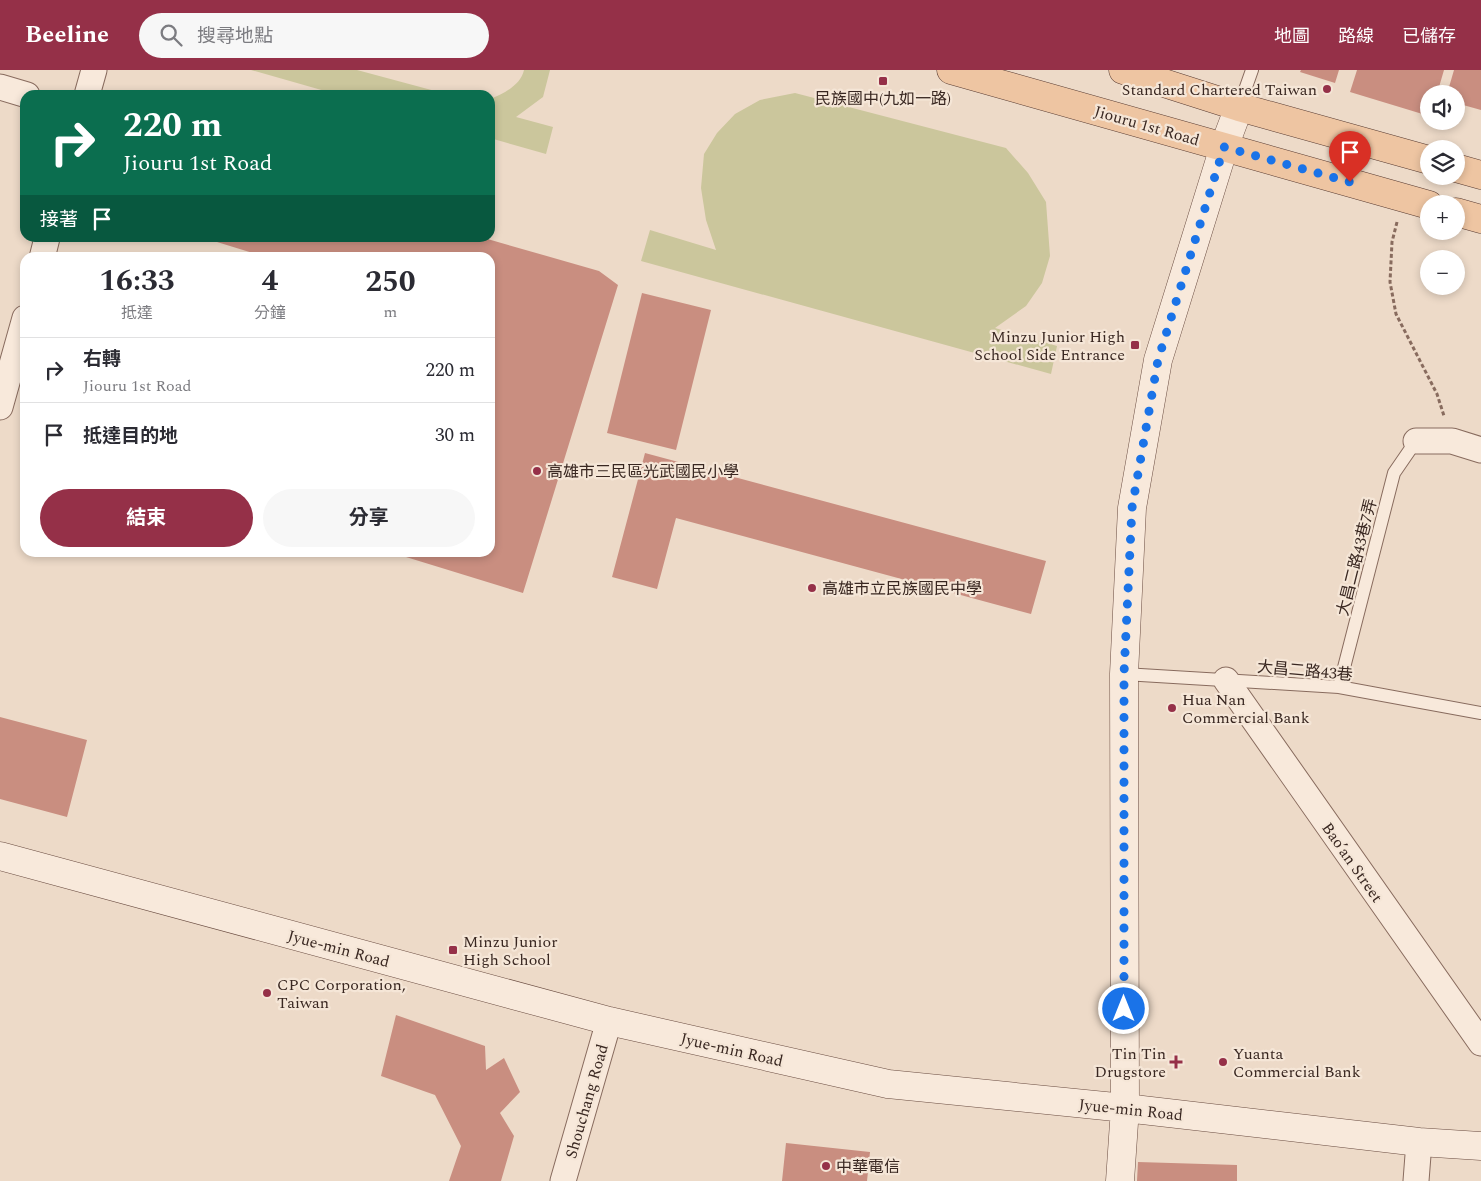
<!DOCTYPE html>
<html lang="zh-TW">
<meta charset="utf-8">
<style>
body{margin:0;font-family:Spectral,"Noto Sans TC",serif;background:#f7f7f7;color:#2b2b33;height:100vh;display:flex;flex-direction:column;font-size:19px;white-space:nowrap}
*{box-sizing:border-box;margin:0}
p{font-size:16px;color:#7c7c81}
.icon{flex:none;width:28px;height:28px;fill:none;stroke:currentColor;stroke-width:2;stroke-linecap:round;stroke-linejoin:round}
.map{position:relative;flex:1;overflow:hidden}
.details{position:absolute;left:20px;top:182px;width:475px;height:305px;display:flex;flex-direction:column;background:#fff;border-radius:15px;box-shadow:0 2px 8px #0003}
.details>*{flex:none}
.guide{position:absolute;left:20px;top:20px;width:475px;height:152px;border-radius:15px;box-shadow:0 2px 8px #0003;background:#0b6e4f;color:#fff;overflow:hidden}
.fabs{position:absolute;left:1420px;top:15px;display:grid;gap:10px}
.fabs a{display:grid;place-items:center;width:45px;height:45px;border-radius:50%;background:#fff;box-shadow:0 2px 8px #0003;font-size:25px}
.pin{position:absolute;display:grid;place-items:center;width:42px;height:42px;color:#fff;margin:-51px -21px;border-radius:50% 50% 50% 0;rotate:-45deg;box-shadow:0 0 5px #0007}
.pin .icon{rotate:45deg}
.me{position:absolute;width:55px;margin:-28px;rotate:0deg;stroke-linejoin:round;filter:drop-shadow(0 0 4px #0008)}
.turn{display:flex;align-items:center;gap:18px;height:105px;padding:0 20px;font-size:22px}
.turn .icon{width:65px;height:65px;stroke-width:2.5}
.turn b{display:block;font-size:35px;line-height:42px}
.then{display:flex;align-items:center;height:48px;padding:0 20px;background:#0003;gap:10px;font-size:19px}
.eta{display:flex;justify-content:space-evenly;align-items:center;height:85px;text-align:center}
.eta b{font-size:30px;font-weight:700;line-height:35px}
.action{display:flex;gap:10px;margin-top:auto;padding:10px 20px}
.action a{flex:1;height:58px;border-radius:30px;background:#953048;color:#fff;font-size:20px;font-weight:700;line-height:58px;text-align:center}
.action a+a{background:#f7f7f7;color:#2b2b33}
ul{padding:0;list-style:none}
li{display:flex;align-items:center;gap:15px;height:65px;padding:0 20px;border-top:1px solid #e1e1e2}
li div{flex:1}
li b{display:block;font-size:19px}
li em{font-style:normal}
header{display:flex;align-items:center;gap:30px;box-sizing:border-box;height:70px;padding:0 25px;background:#953048;color:#fff}
header strong{font-size:24px}
nav{display:flex;gap:28px;margin-inline-start:auto;font-size:18px}
.search{width:350px;height:45px;background:#f7f7f7;display:flex;align-items:center;gap:12px;box-sizing:border-box;padding:0 18px;border-radius:28px;color:#7c7c81;font-size:19px}
.map>svg:first-child{display:block}
</style>
<header>
<strong>Beeline</strong>
<div class="search"><svg class="icon" aria-label="search" viewBox="0 0 24 24"><circle cx="10" cy="10" r="6"/><path d="M15 15l6 6"/></svg>搜尋地點</div>
<nav><a>地圖</a><a>路線</a><a>已儲存</a></nav>
</header>
<div class="map">
<svg width="1481" height="1111" viewBox="0 0 1481 1111">
<rect width="100%" height="100%" fill="#eddac8"/>
<!-- green -->
<path fill="#cbc69c" d="M251 0H357L450 25H339Z
M524 0H550L543 27 516 47 553 57 546 84 490 68V29C503 24 521 15 524 0Z
M795 23 1006 78 1028 103 1046 132 1050 186 1042 213 1026 236 995 258 1057 276 1051 304 641 191 650 160 716 180 706 150 701 118 704 84 717 63 735 44 760 30Z"/>
<!-- building -->
<path fill="#c98e80" d="M1301 0H1339L1335 13 1300 2Z
M1357 0H1444L1437 24H1429V46L1350 22Z
M1454 0H1481V40L1456 33V24H1447Z
M204 168H484L599 201 618 215 523 523 393 483 490 482V188H269Z
M642 223 711 240 676 380 607 363Z
M645 383 1046 491 1031 544 676 448 657 519 612 507Z
M0 647 87 670 67 747 0 729Z
M396 945 485 976 486 1000 504 988 520 1022 500 1043 514 1066 501 1111H449L461 1076 435 1025 381 1006Z
M786 1073 870 1082 867 1111H782Z
M1138 1092 1237 1095V1111H1137Z"/>
<g fill="none" stroke-linecap="round" stroke-linejoin="round">
<!-- lane casing -->
<g stroke="#886b5e" stroke-width="14">
<path id="lane" d="M1239 37 1252 0
M1124 604 1339 617 1481 643
M1339 617 1394 403 1416 371"/>
</g>
<!-- street casing -->
<g stroke="#886b5e" stroke-width="27">
<path id="street" d="M0 17 27 25
M87 25 94 0
M42 188 47 168
M0 337 25 248
M1416 371H1452L1481 380
M1226 610 1481 973
M563 1111 609 951
M1416 1111 1419 1072"/>
</g>
<!-- secondary casing -->
<g stroke="#6a4c41" stroke-width="29">
<path id="secondary" d="M0 786 609 951 888 1014 1125 1038 1419 1072 1481 1076
M1120 1111 1125 1038 1124 604 1132 438 1158 290 1224 77 1239 37"/>
</g>
<!-- primary casing -->
<g stroke="#573a31" stroke-width="29">
<path id="primary" d="M951 0 1429 135
M1123 0 1239 37 1429 90
M1456 98 1481 105
M1456 142 1481 149"/>
</g>
<!-- path -->
<path stroke="#886b5e" stroke-width="3" stroke-dasharray="4 2.5" stroke-linecap="butt" d="M1397 152 1392 172 1390 212 1396 244 1437 324 1444 346"/>
<!-- lane -->
<use href="#lane" stroke="#f8e9db" stroke-width="12"/>
<!-- street -->
<use href="#street" stroke="#f8e9db" stroke-width="25"/>
<!-- secondary -->
<use href="#secondary" stroke="#f8e9db" stroke-width="28"/>
<!-- primary -->
<use href="#primary" stroke="#eec5a2" stroke-width="28"/>
</g>
<g fill="none" stroke-linecap="round" stroke-linejoin="round">
<!-- route -->
<path stroke="#1a73e8" stroke-width="9" stroke-dasharray="0 16.2" d="M1124 939V604L1132 438 1158 290 1224 77 1350 112"/>
</g>
<!-- markers -->
<g fill="#953048" stroke="#f5e6d7" stroke-width="2">
<rect x="878" y="6" width="10" height="10" rx="2.5"/>
<circle cx="1327" cy="19" r="5"/>
<rect x="1130" y="270" width="10" height="10" rx="2.5"/>
<circle cx="537" cy="401" r="5"/>
<circle cx="812" cy="518" r="5"/>
<circle cx="1172" cy="638" r="5"/>
<rect x="448" y="875" width="10" height="10" rx="2.5"/>
<circle cx="267" cy="923" r="5"/>
<path d="M1173.5 984.5h5v5h5v5h-5v5h-5v-5h-5v-5h5z"/>
<circle cx="1223" cy="992" r="5"/>
<circle cx="826" cy="1096" r="5"/>
</g>
<g text-anchor="middle" stroke-width="4.5" stroke-linejoin="round" paint-order="stroke">
<!-- poi labels -->
<g font-size="16" fill="#392721" stroke="#f5e6d7" text-anchor="start">
<text x="1317" y="25" text-anchor="end">Standard Chartered Taiwan</text>
<text x="883" y="34" text-anchor="middle">民族國中(九如一路)</text>
<text x="1125" y="272" text-anchor="end">Minzu Junior High<tspan x="1125" dy="18">School Side Entrance</tspan></text>
<text x="547" y="407">高雄市三民區光武國民小學</text>
<text x="822" y="524">高雄市立民族國民中學</text>
<text x="1182" y="635">Hua Nan<tspan x="1182" dy="18">Commercial Bank</tspan></text>
<text x="463" y="877">Minzu Junior<tspan x="463" dy="18">High School</tspan></text>
<text x="277" y="920">CPC Corporation,<tspan x="277" dy="18">Taiwan</tspan></text>
<text x="1166" y="989" text-anchor="end">Tin Tin<tspan x="1166" dy="18">Drugstore</tspan></text>
<text x="1233" y="989">Yuanta<tspan x="1233" dy="18">Commercial Bank</tspan></text>
<text x="836" y="1102">中華電信</text>
</g>
<!-- street labels -->
<g font-size="16" fill="#392721" stroke="#f5e6d7">
<text transform="translate(1147 55) rotate(16)" y="6">Jiouru 1st Road</text>
<text transform="translate(1356 487) rotate(-76)" y="6">大昌二路43巷7弄</text>
<text transform="translate(1305 600) rotate(5)" y="6">大昌二路43巷</text>
<text transform="translate(1353 792) rotate(55)" y="6">Bao’an Street</text>
<text transform="translate(339 878) rotate(15)" y="6">Jyue-min Road</text>
<text transform="translate(732 979) rotate(13)" y="6">Jyue-min Road</text>
<text transform="translate(586 1031) rotate(-74)" y="6">Shouchang Road</text>
<text transform="translate(1131 1039) rotate(6)" y="6">Jyue-min Road</text>
</g>
</g>
</svg>
<div class="fabs">
<a><svg class="icon" aria-label="sound" viewBox="0 0 24 24"><path d="M4 9h4l5-4v14l-5-4H4zM17 9q2 3 0 6"/></svg></a>
<a><svg class="icon" aria-label="layers" viewBox="0 0 24 24"><path d="M12 4l9 5-9 5-9-5zM3 14l9 5 9-5"/></svg></a>
<a>+</a>
<a>−</a>
</div>
<div class="pin" style="left:1350px;top:112px;background:#d93025"><svg class="icon" aria-label="arrive" viewBox="0 0 24 24"><path d="M6 21V4h12l-3 4 3 4H6"/></svg></div>
<svg class="me" style="left:1124px;top:939px" viewBox="-20 -20 40 40"><circle r="17" fill="#1a73e8" stroke="#fff" stroke-width="3"/><path d="M0-11L8 9 0 5-8 9z" fill="#fff"/></svg>
<div class="guide">
<div class="turn"><svg class="icon" aria-label="right" viewBox="0 0 24 24"><path d="M7 20v-9h11M14 6l5 5-5 5"/></svg><div><b>220 m</b>Jiouru 1st Road</div></div>
<div class="then">接著<svg class="icon" aria-label="arrive" viewBox="0 0 24 24"><path d="M6 21V4h12l-3 4 3 4H6"/></svg></div>
</div>
<section class="details">
<div class="eta">
<div><b>16:33</b><p>抵達</p></div>
<div><b>4</b><p>分鐘</p></div>
<div><b>250</b><p>m</p></div>
</div>
<ul>
<li><svg class="icon" aria-label="right" viewBox="0 0 24 24"><path d="M7 20v-9h11M14 6l5 5-5 5"/></svg><div><b>右轉</b><p>Jiouru 1st Road</p></div><em>220 m</em></li>
<li><svg class="icon" aria-label="arrive" viewBox="0 0 24 24"><path d="M6 21V4h12l-3 4 3 4H6"/></svg><div><b>抵達目的地</b></div><em>30 m</em></li>
</ul>
<div class="action"><a>結束</a><a>分享</a></div>
</section>
</div>
